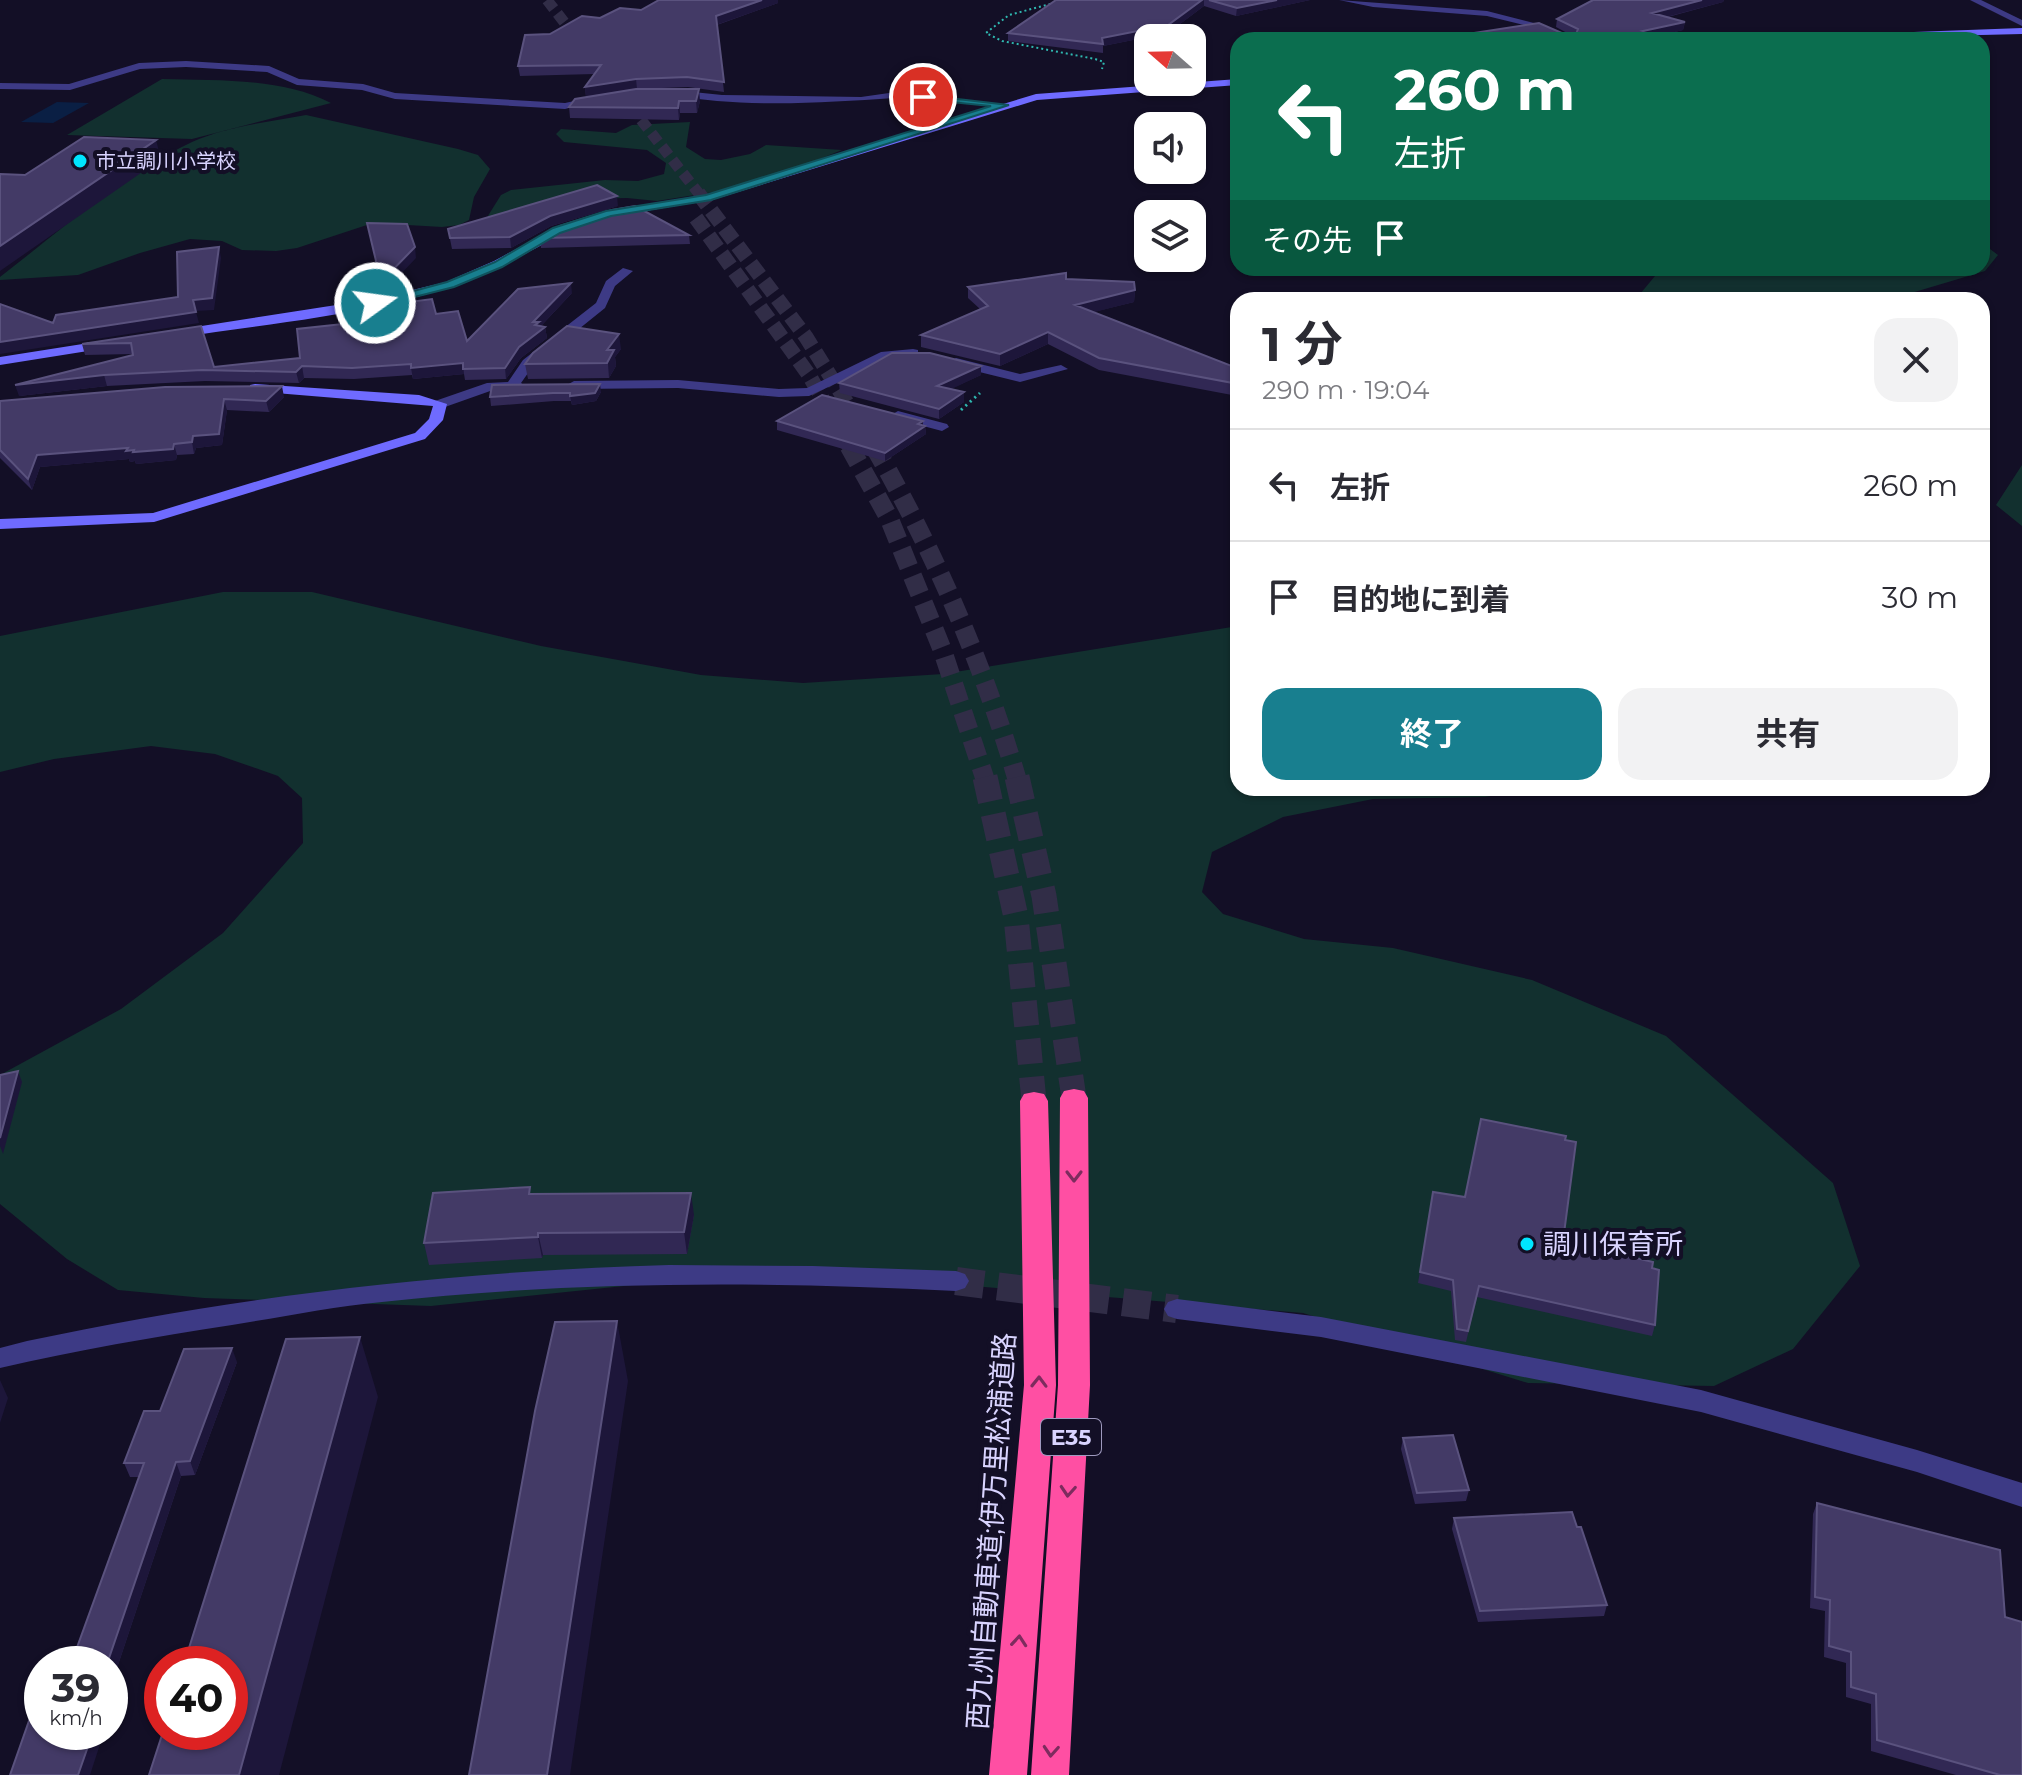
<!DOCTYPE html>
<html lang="ja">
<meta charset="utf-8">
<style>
body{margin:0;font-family:Montserrat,"Noto Sans JP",sans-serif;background:#f2f2f3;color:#2b2b33;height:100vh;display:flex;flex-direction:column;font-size:30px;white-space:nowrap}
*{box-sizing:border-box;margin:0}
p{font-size:26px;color:#7c7c81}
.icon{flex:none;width:44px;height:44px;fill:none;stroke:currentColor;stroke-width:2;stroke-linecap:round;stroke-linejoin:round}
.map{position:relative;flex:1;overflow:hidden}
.panel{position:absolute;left:1230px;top:292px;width:760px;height:504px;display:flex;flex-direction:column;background:#fff;border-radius:24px;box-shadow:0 2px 6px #0004}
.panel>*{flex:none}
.top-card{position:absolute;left:1230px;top:32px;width:760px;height:244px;border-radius:24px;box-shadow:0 2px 6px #0004;background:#0b6e4f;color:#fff;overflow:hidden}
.needle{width:52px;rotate:290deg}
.buttons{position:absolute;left:1134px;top:24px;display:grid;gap:16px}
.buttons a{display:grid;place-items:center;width:72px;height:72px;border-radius:16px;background:#fff;box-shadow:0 2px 6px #0004;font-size:40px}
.speed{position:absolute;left:24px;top:1646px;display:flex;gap:16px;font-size:40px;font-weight:700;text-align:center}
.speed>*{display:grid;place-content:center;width:104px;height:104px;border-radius:50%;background:#fff;box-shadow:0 2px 6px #0004;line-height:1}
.speed small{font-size:20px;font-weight:400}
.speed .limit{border:12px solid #d22;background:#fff;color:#111}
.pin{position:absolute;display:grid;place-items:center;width:68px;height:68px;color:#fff;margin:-34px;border:4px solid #fff;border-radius:50%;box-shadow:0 2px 8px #0007}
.me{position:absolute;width:88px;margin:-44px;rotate:76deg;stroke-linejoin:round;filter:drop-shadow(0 0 6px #0008)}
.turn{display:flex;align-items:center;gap:28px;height:168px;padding:0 32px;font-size:36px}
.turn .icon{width:104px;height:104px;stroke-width:2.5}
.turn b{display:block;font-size:56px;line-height:68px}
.then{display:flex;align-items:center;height:76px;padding:0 32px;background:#0003;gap:16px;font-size:30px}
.round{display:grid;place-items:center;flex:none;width:84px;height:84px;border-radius:24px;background:#f2f2f3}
.headline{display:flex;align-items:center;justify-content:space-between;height:136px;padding:0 32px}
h1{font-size:48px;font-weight:700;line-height:60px}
.action{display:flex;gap:16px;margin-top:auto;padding:16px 32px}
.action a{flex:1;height:92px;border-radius:24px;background:#187f8f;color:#fff;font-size:32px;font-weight:700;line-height:92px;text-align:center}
.action a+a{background:#f2f2f3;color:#2b2b33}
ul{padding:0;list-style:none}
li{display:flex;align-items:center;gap:24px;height:112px;padding:0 32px;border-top:2px solid #e1e1e2}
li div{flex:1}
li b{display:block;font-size:30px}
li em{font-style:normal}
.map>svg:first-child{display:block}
</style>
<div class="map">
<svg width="2022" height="1775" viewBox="0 0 2022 1775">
<rect width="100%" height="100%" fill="#130f26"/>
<!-- green -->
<path fill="#12302f" d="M162 79C218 81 280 77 331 103L192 139 67 135Z
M306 115 458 149 478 155 490 169 474 197 469 220 459 225 442 227 373 223 297 248 276 251 242 250 222 241 190 239 140 253 78 275 0 280V277C61 230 122 175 192 142 228 126 269 122 306 115Z
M690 122 686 147 705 159 721 160 750 154 766 145 842 150 752 186 657 201 627 198 575 199 481 227 501 195 511 190 605 180 638 181 664 174 666 163 647 150 564 142 556 134 561 129 616 133 632 125Z
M1982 243 1998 255 1985 271 1908 294 1906 300H1641L1640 294 1655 276 1686 268H1982Z
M2022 465V526L1996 505Z
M223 592H312L541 646 701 675 803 683 943 674 1238 626V788H1538L1485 797 1373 799 1283 817 1212 852 1202 892 1223 914 1304 939 1393 948 1532 980 1666 1036 1833 1183 1860 1266 1793 1349 1714 1386 1528 1383 1303 1313 887 1279 653 1283 431 1306 204 1298 118 1290 67 1259 0 1204V1075L121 1009 223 933 303 843 302 798 278 776 215 754 151 746 54 759 0 772V636Z"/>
<!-- water -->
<path fill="#0a1f44" d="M57 102 89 103 53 123 21 122Z"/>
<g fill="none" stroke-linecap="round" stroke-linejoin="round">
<!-- street-tunnel -->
<path stroke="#312d47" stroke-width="28" stroke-dasharray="28 14" stroke-linecap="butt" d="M956 1281 1177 1309"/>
<!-- highway-tunnel-far3 -->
<path stroke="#312d47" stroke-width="11" stroke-dasharray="11 6" stroke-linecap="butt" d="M547 0 585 49
M620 93 700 195"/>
<!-- highway-tunnel-far2 -->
<path stroke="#312d47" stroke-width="15" stroke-dasharray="15 7" stroke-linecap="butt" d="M698 193 806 337 875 448
M696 218 809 375 850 448"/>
<!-- highway-tunnel-far1 -->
<path stroke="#312d47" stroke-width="19" stroke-dasharray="19 10" stroke-linecap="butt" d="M849 446 889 518 942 649 985 779
M874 446C934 551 983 663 1017 779"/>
<!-- highway-tunnel -->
<path stroke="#312d47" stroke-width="25" stroke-dasharray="25 13" stroke-linecap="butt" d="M985 777 1016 917 1034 1101
M1017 777 1044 896 1074 1098"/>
<!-- path-far1 -->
<path stroke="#2fb8b0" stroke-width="2" stroke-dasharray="2 3" stroke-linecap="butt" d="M1065 0 1009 15 986 33 1002 41 1095 59 1104 62 1102 69"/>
<!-- path -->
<path stroke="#2fb8b0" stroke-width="3" stroke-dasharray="2 4" stroke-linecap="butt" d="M961 410 980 393"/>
<!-- street -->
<path fill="#3d3a85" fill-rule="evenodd" d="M1339 0 1487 11 1546 26 1575 40H1564L1540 29 1487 16 1373 7Z
M1970 0H1981L2022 20V26Z
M186 61 269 66 299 79 363 84 395 93 565 103 594 97 599 100 565 109 395 99 362 90 297 85 267 72 186 67 140 69 70 90 0 89V83L69 84 139 63Z
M674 90 722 95 861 97 896 92 1010 105 1005 108C969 105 929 96 894 98 821 103 743 108 671 95Z
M623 268 633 271 615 286 605 308 533 366 521 383 525 386 523 389 493 390 445 407H435V401L487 383 508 382 523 360 596 303 606 281Z
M913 349 918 350V356L889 359 809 396 779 397 678 388 574 389 567 385 574 381 678 380 779 389 807 388 881 352Z
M956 358 1020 374 1061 365 1068 369 1020 382 951 365 949 362Z
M898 411 947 424 949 427 942 431 893 418 891 415Z
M669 1265 813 1266 956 1271 965 1274 969 1281 965 1288 956 1291C764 1281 573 1281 382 1302 331 1307 282 1317 232 1325 154 1337 77 1350 0 1368V1348L27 1341C238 1296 453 1271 669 1265Z
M1177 1299 1321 1317 1701 1390 1917 1450 2022 1483V1507L1917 1472 1701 1412 1321 1337 1177 1319 1168 1316 1164 1309 1168 1302Z"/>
<!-- secondary -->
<path fill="#6f6bff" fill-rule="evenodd" d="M2022 28V34L1773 40 1777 37Z
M1238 79V85L1037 100 712 200 615 216 609 213 706 195 1036 94Z
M557 227 567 229C555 239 539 246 525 254 420 313 293 319 176 338L170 334 176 330 375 299 446 282 494 261Z
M108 340 114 344 113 347 0 365V357Z
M255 384 419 395 447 404 443 420 425 439 154 522 0 529V519L153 513 415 433 429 419 433 406 250 391V385Z"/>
<!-- highway -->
<path fill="#ff4fa3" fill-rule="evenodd" d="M1074 1089 1084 1091 1088 1098 1090 1385 1069 1775H1031L1058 1385 1060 1098 1064 1091Z
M1034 1092 1044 1094 1048 1101 1056 1385 1027 1775H989L1024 1385 1020 1101 1024 1094Z"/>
</g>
<!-- wall -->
<path fill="#312854" d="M659 0H778V3L717 25 724 92 688 87 637 89 586 97 585 87 594 74 520 76 518 66 550 34 600 18 641 10Z
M1056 0H1310L1236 16 1204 6 1168 33 1103 46V53L1008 41V33Z
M1593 0H1724L1723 2 1668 17 1685 22 1683 30 1658 36 1657 40H1473L1474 33 1569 34 1556 27 1557 19Z
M700 101 697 113H680L679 120 570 118 569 107Z
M618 206 551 226 511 248 452 249 448 229Z
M689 235 690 244 541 248 540 238Z
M1066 279 1135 290 1134 302 1093 312 1237 368V380L1232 395 1099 370 1048 344 1000 366 921 347V335L980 309 968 298V287Z
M572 293 541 326 545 327 547 338 521 358 506 379 465 380 464 374 413 379 412 375 354 379 304 378 299 383 205 381 107 386 19 396 133 355 132 354 85 355 82 344 201 326 214 367 300 358 436 314 467 341Z
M621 349 615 357 616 366 609 378 528 379 525 364Z
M981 375 950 389 964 392V402L939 419 840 393 839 383Z
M492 385 601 392 596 401 572 405 571 401H554L491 406 490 397Z
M284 397 269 412 227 410 222 445 196 448 194 454 177 455 176 460 136 464 135 461 130 462 129 459 40 467 32 490 0 458V401Z
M777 421 923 425 925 426 926 434 885 461 777 430Z
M1565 1140 1563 1241 1652 1268 1655 1325 1652 1336 1477 1297 1466 1342 1455 1340 1451 1291 1418 1283 1433 1192 1465 1197Z
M532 1194 694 1215 687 1254 543 1255 542 1258 429 1265 424 1243Z
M237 1362 195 1475 181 1476 111 1686 116 1697 110 1714V1664L139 1477H130L124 1463 160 1411Z
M1403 1438 1469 1490 1466 1501 1415 1504 1401 1449Z
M1817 1503 2005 1617 2022 1775H1956L1871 1751V1704L1846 1697V1663L1824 1657 1825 1611 1810 1608 1813 1514Z
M1454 1518 1577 1527 1607 1605 1604 1616 1478 1622 1452 1529Z"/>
<!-- shaded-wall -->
<path fill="#1d163a" d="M762 0H778V3L716 25V16Z
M1202 0H1204V6L1168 33 1103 46 1102 38Z
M1277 0H1310L1236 16 1237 8Z
M1702 0H1724L1723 2 1651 21 1652 13Z
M1685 22 1683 30 1658 36 1657 40H1641L1643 31Z
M636 79 637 89 586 97 585 87Z
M699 89 700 101 697 113 696 101Z
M679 101 680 113 679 120 678 108Z
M156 140 161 159 0 271V246Z
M617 196 618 206 551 226 511 248 510 237 550 216Z
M219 247 221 258 214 310 195 311 193 300Z
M415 247 416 258 383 293 381 282Z
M571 283 572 293 540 327H545L547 338 521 358 506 379 505 368 533 322Z
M1135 290 1134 302 1075 317V305Z
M196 312 199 323 0 354V342Z
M1048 332V344L1000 366V354Z
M619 334 621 349 615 357 616 366 609 378 607 350Z
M463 363 464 374 413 379 411 368Z
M302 366 304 378 299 383 296 372Z
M981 366V375L937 396V386Z
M1237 368V380L1232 395 1233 383Z
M104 375 107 386 19 396 15 385Z
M600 384 601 392 596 401 572 405 570 396Z
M282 386 284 397 269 412 266 401Z
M964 392V402L939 419V409Z
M224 399 227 410 222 445 196 448 194 454 192 442 193 436Z
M923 421V427L925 426 926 434 885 461V453Z
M174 444 177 455 176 460 136 464 135 461 130 462 129 459 40 467 32 490 28 479 37 455Z
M18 1071 22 1082 3 1154 0 1146V1138Z
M691 1193 694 1215 687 1254 684 1232Z
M538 1233 543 1255 542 1258 538 1237Z
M617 1321 628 1381 570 1775H547Z
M360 1337 378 1397 279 1775H239Z
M232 1348 237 1362 195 1475 190 1461Z
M0 1380 8 1398 0 1423Z
M176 1462 181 1476 111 1686 116 1697 110 1714V1664H107Z
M93 1732H104L90 1775H78Z"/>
<!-- building -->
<path fill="#433a66" stroke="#5a527e" stroke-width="2" d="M659 0H762L716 16 724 82 687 77 636 79 585 87 601 65 518 66 525 35 550 34 582 16 600 18 620 8 641 10Z
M1056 0H1202L1168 25 1102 38 1103 44 1008 33Z
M1209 0H1277L1237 8Z
M1593 0H1702L1652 13 1685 22 1643 31 1658 36 1641 38 1646 40H1496L1474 33 1539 23 1564 34H1576L1578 29 1557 19Z
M636 89H699L696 101H679L678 108 569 107 575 99Z
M84 137 156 140 0 246V174L25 175Z
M597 185 617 196 550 216 510 237 450 238 448 229Z
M635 206 689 235 540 238 560 226 612 210Z
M367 223 407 224 415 247 381 282Z
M219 247 212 298 193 300 196 312 0 342V304L53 323 56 315 178 297 177 252Z
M1066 273V279L1134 282 1135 290 1075 305 1237 368 1233 383 1099 358 1048 332 1000 354 921 335 988 306 968 287Z
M571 283 533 322H539L535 325 545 327 519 347 505 368 463 369V363L411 368V364L352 368 302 366 296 372 202 370 104 375 15 385 133 355 131 343 82 344 201 326 214 367 300 358 297 329 390 319 386 305 432 299 436 314 458 311 467 341 518 289Z
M567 326 619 334 607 350H614L607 363 525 364 533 353Z
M892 353H930L981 366 937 386 964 392 939 409 839 383Z
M600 384 595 393 570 396V393H553L490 397 492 385Z
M282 386 266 401 224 399 219 434 193 436 192 442 174 444 173 449 133 452 134 450 126 451 128 448 37 455 28 479 0 450V401L165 387Z
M822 395 923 421 918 424 925 426 885 453 777 421Z
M18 1071 0 1138V1075Z
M1481 1119 1566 1136 1565 1140 1576 1142 1563 1241 1653 1262 1652 1268 1659 1270 1655 1325 1479 1286 1468 1331 1457 1329 1453 1280 1420 1272 1433 1192 1465 1197Z
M530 1187 529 1194 691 1193 684 1232 538 1233V1237L424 1243 433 1193Z
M617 1321 547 1775H469L535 1411 555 1322Z
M360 1337 239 1775H149L163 1732H230V1664H184L286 1339Z
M232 1348 190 1461 176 1462 107 1664H71L144 1463H124L144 1411H160L184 1349Z
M1453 1435 1469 1490 1417 1493 1403 1438Z
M1817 1503 2000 1550 2005 1617 2022 1622V1775H2000L1877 1740 1876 1694 1851 1687V1652L1829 1646 1830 1600 1815 1597Z
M1572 1512 1577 1527H1581L1607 1605 1480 1611 1454 1518Z
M37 1698H42V1732H93L78 1775H10Z"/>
<!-- one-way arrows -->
<defs><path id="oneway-chevron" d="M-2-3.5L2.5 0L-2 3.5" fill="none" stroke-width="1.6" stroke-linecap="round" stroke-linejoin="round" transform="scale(2)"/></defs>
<g stroke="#7d2c5e">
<use href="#oneway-chevron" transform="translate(1074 1176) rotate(90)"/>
<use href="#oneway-chevron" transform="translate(1039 1382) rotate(-89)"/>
<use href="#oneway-chevron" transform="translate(1068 1491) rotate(94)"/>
<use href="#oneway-chevron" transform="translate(1019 1641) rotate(-85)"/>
<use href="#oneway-chevron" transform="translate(1051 1751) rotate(94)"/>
</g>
<!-- route -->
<path fill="#187f8f" stroke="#10535d" stroke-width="2" d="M923 95 1009 105 711 200 611 216 560 233 502 267 454 287 375 307 369 303 447 282 495 262 553 228 606 211 706 195 991 106 920 99Z"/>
<!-- markers -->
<g fill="#00e5ff" stroke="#130f26" stroke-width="3">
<circle cx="80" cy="161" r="8"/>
<circle cx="1527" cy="1244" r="8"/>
</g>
<g text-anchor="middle" stroke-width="8" stroke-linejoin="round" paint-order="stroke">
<!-- far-poi labels -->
<g font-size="20" fill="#d9d4ff" stroke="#130f26" text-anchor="start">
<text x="96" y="168">市立調川小学校</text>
</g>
<!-- shield labels -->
<rect fill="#130f26" stroke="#9e99be" stroke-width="2" x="1041" y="1419" width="60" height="36" rx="6"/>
<g font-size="22" font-weight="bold" fill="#d9d4ff">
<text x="1071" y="1445">E35</text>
</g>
<!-- near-poi labels -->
<g font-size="28" fill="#d9d4ff" stroke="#130f26" text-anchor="start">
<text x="1543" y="1254">調川保育所</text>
</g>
<!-- near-street labels -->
<g font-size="28" fill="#d9d4ff" stroke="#130f26">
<text transform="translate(991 1531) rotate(-86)" y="10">西九州自動車道;伊万里松浦道路</text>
</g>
</g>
</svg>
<div class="buttons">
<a><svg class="needle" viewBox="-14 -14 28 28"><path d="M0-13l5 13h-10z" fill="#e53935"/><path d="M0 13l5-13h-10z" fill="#7c7c81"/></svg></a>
<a><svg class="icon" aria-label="sound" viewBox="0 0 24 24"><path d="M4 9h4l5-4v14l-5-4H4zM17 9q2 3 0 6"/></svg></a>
<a><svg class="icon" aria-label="layers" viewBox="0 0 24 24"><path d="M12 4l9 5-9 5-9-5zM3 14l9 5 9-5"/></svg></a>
</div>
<div class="speed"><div>39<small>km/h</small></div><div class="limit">40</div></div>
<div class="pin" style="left:923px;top:97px;background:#d93025"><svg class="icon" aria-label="arrive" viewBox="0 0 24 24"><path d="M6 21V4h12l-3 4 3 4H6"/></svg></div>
<svg class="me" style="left:375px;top:303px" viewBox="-20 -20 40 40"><circle r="17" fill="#187f8f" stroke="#fff" stroke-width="3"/><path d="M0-11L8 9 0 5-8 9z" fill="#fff"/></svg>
<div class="top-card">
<div class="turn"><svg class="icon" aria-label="left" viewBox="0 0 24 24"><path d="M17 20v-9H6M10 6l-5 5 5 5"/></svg><div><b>260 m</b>左折</div></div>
<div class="then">その先<svg class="icon" aria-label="arrive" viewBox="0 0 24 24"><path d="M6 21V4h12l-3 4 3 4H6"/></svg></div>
</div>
<section class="panel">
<div class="headline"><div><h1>1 分</h1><p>290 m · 19:04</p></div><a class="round"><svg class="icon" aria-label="close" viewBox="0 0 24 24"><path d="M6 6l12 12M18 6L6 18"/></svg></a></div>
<ul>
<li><svg class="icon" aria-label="left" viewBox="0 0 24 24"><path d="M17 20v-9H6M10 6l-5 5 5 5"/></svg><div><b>左折</b></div><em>260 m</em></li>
<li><svg class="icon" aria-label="arrive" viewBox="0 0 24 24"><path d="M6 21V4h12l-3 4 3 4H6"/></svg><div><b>目的地に到着</b></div><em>30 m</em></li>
</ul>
<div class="action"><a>終了</a><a>共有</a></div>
</section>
</div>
